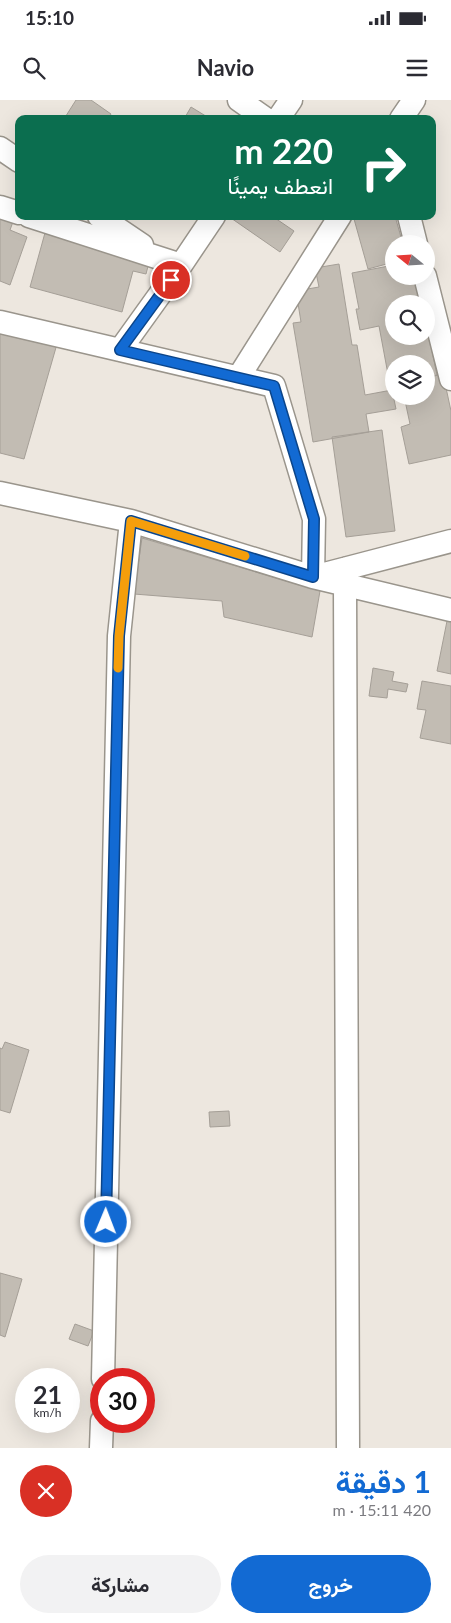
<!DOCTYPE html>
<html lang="ar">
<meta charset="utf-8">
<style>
body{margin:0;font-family:Lato,Vazirmatn,sans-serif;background:#f2f2f3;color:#2b2b33;direction:rtl;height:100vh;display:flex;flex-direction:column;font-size:19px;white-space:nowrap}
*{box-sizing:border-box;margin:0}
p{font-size:16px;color:#7c7c81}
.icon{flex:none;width:28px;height:28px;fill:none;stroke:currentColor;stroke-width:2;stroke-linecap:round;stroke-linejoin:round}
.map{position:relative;height:1348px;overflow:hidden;direction:ltr}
.drawer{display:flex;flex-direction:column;background:#fff;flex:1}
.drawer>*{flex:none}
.guide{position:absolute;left:15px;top:15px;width:421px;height:105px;border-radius:10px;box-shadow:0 5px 20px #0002;direction:rtl;background:#0b6e4f;color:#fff;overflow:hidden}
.needle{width:32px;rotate:288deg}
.tools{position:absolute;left:385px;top:135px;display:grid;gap:10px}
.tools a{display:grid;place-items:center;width:50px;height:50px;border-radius:50%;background:#fff;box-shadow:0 5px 20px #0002;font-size:25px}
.speed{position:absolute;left:15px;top:1268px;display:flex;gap:10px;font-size:25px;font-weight:700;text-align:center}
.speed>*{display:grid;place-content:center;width:65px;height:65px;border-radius:50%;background:#fff;box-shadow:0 5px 20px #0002;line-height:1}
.speed small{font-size:12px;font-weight:400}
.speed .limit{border:8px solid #d22;background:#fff;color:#111}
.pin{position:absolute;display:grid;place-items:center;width:42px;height:42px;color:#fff;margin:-21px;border:2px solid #fff;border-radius:50%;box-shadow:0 1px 5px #0007}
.me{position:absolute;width:55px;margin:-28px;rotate:1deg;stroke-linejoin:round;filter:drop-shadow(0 0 4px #0008)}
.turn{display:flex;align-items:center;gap:18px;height:105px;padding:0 20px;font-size:22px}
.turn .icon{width:65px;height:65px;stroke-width:2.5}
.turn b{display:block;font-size:35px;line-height:42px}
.round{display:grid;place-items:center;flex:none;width:52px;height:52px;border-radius:26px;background:#f2f2f3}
.headline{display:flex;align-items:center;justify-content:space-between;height:85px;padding:0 20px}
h1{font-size:30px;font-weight:700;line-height:38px;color:#126ad3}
.primary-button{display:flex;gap:10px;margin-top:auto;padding:10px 20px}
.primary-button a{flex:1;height:58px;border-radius:30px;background:#126ad3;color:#fff;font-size:20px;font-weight:700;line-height:58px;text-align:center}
.primary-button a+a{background:#f2f2f3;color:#2b2b33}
.status{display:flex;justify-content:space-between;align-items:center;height:35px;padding:0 25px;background:#fff;direction:ltr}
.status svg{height:14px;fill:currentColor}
header{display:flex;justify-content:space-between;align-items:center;height:65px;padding:0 20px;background:#fff;font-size:22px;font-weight:700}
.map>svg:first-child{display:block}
</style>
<div class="status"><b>15:10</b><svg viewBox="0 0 49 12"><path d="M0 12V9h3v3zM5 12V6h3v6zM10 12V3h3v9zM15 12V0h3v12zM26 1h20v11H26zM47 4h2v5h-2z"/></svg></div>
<header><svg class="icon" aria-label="menu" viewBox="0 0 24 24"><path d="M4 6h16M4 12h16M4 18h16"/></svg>Navio<svg class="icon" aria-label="search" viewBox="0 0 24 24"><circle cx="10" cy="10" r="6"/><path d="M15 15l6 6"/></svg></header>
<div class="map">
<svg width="451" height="1348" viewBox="0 0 451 1348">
<rect width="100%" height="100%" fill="#ede7df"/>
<!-- building -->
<path fill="#c2bcb3" stroke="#a59f97" d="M76 0H91L111 14 108 19H64Z
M191 7 209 18 208 19H184Z
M0 114 14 119 10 130 27 137 10 185 0 181Z
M228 116H272L294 131 280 152Z
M363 116H395L403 144H394V162L368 169 354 119Z
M48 122 152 151 146 174 133 171 122 212 30 187Z
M339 164 352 245H357L365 295 392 290 396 309 366 314 369 332 313 342 293 223 301 222 296 191 319 187 315 168Z
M429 164 435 195 423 204H394V236H426V222L437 275 426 277V264H394V284L390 285 379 226 360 230 356 209H359L352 173 394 165V176H426V165Z
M0 222 59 237 24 359 0 353Z
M443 274 451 311V355L409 364 401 327 410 324 404 296H426V278Z
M382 330 395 431 346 437 332 337Z
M142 438 320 491 312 537 224 517 222 501 134 494Z
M449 511H451V574L437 571Z
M373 568 394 572 392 581 408 584 406 592 388 589 387 598 369 596Z
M422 581 451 586V644L420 638 426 610 417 609Z
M5 942 29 950 10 1013 0 1010V948L2 949Z
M229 1011 230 1026 210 1027 209 1012Z
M0 1173 22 1179 5 1237 0 1235Z
M75 1224 94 1231 88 1246 69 1239Z"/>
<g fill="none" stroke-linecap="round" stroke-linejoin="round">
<!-- minor casing -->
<g stroke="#9a958c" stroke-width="25">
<path id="minor" d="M239 0 266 19
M278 19 291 0
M401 19 414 0
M0 48 19 61
M0 107 19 113
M29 116 181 165
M99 116 142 145
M409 116 416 144
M425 176 451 279
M0 222 274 286 314 419 313 477 451 441
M120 250 181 165 214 116
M238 278 340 116
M0 393 131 421 313 477 451 510
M347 468 345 485 348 1348
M103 1279 119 536 131 421
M101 1348 102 1321"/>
</g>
<!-- minor -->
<use href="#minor" stroke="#fff" stroke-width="22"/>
</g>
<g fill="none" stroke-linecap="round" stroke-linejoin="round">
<!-- route casing -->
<g stroke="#0c4589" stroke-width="12">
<path id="route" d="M106 1122 119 536 131 421 313 477 314 419 274 286 120 250 171 180"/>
</g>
<!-- route -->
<use href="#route" stroke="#126ad3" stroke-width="9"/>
<!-- slow -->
<path stroke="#f59e0b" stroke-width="9" d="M118 568 119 536 131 421 245 456"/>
</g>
</svg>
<div class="tools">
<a><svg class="needle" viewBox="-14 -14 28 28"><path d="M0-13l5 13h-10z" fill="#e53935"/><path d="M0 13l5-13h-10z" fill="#7c7c81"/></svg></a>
<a><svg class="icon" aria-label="search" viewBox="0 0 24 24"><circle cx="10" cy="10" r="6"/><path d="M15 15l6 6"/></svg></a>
<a><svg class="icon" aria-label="layers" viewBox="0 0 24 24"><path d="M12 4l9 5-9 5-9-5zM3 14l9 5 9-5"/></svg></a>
</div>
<div class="speed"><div>21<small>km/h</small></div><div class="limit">30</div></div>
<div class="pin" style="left:171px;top:180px;background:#d93025"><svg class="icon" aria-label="arrive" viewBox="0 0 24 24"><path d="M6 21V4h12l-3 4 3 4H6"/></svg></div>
<svg class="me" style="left:106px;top:1122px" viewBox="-20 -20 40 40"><circle r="17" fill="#126ad3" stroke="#fff" stroke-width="3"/><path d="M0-11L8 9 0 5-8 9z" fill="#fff"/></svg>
<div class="guide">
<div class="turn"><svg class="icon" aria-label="right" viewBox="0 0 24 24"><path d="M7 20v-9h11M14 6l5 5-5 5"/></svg><div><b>220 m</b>انعطف يمينًا</div></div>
</div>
</div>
<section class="drawer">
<div class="headline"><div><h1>1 دقيقة</h1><p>420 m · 15:11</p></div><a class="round" style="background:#d93025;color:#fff"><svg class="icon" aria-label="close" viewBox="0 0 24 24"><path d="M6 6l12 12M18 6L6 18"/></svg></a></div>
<div class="primary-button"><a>خروج</a><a>مشاركة</a></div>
</section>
